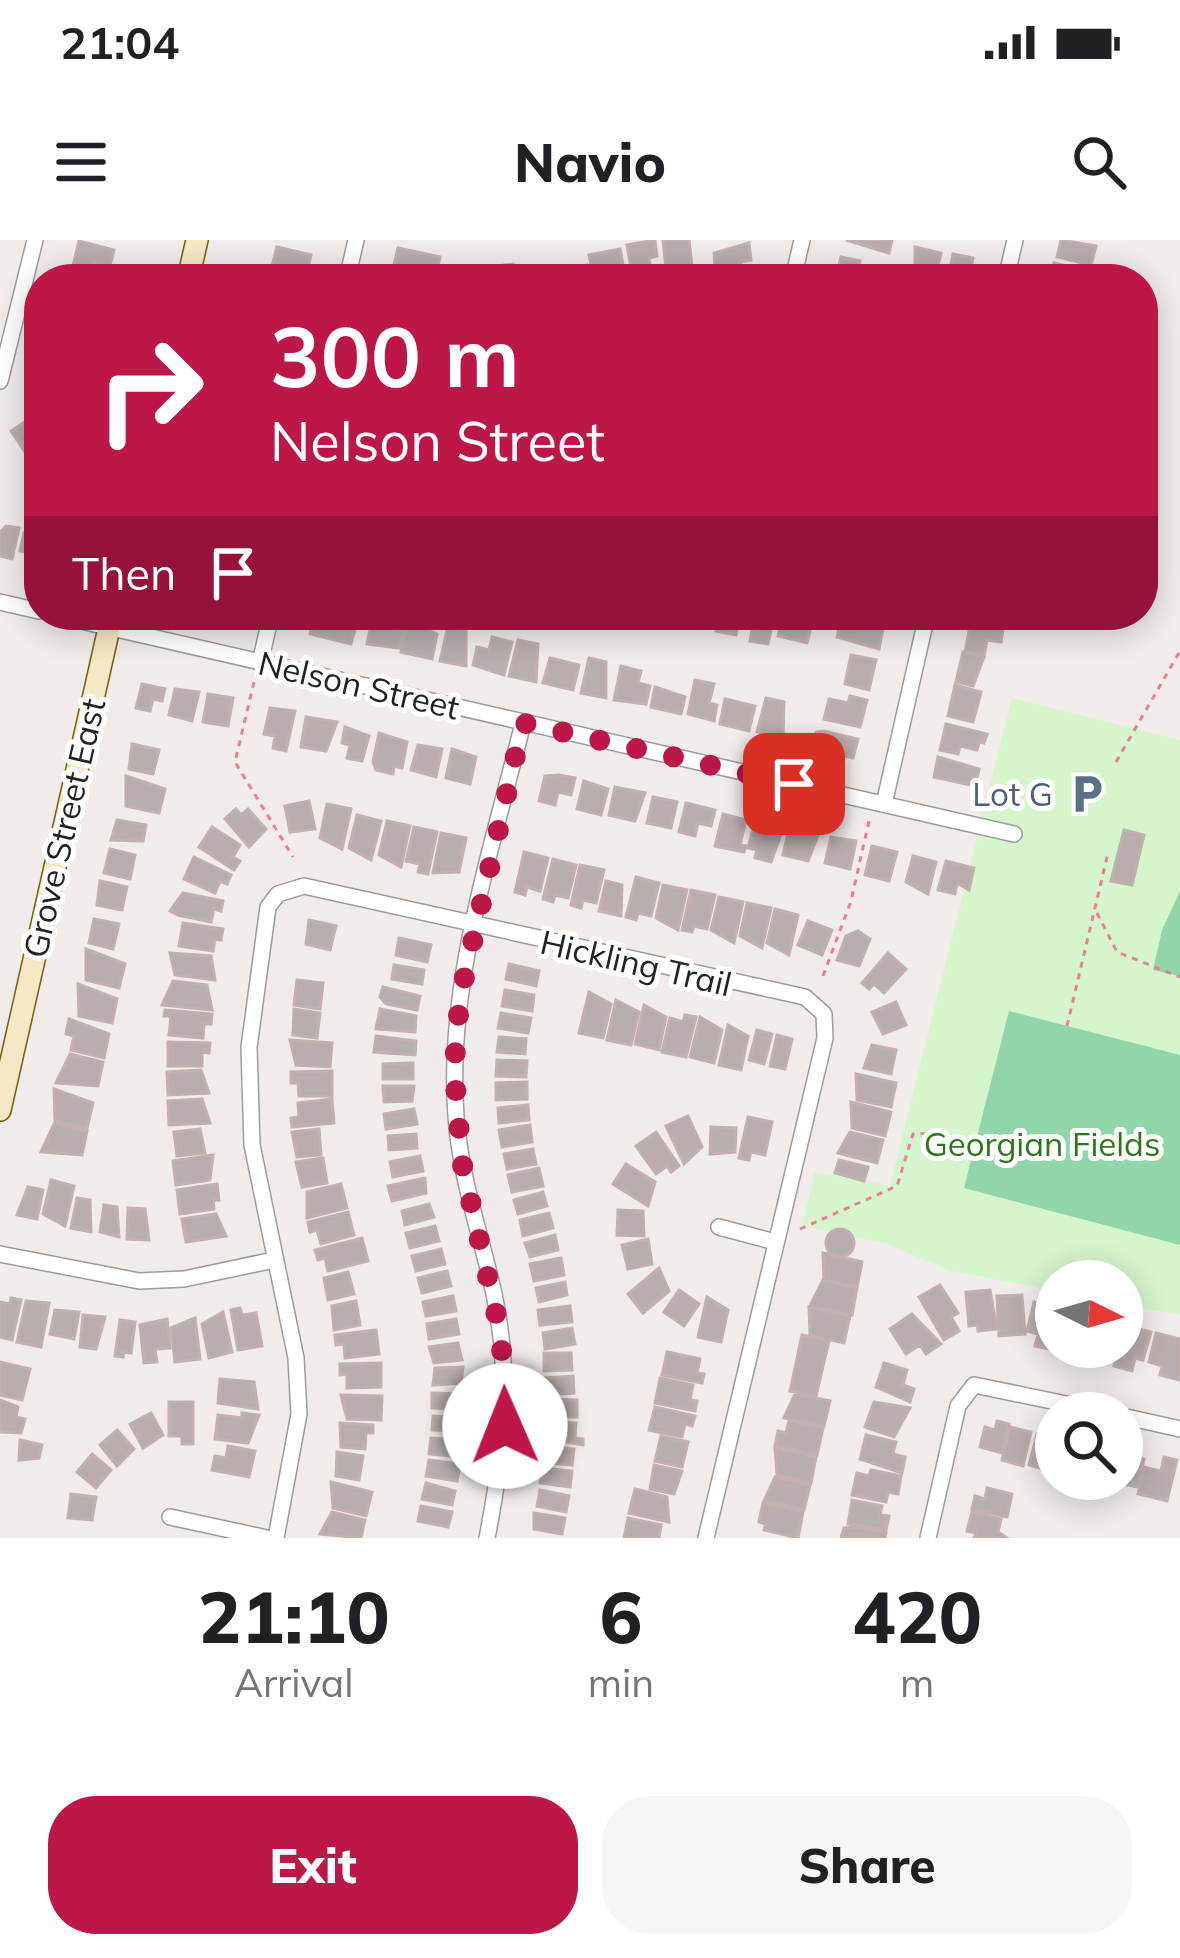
<!DOCTYPE html>
<style>
body{margin:0;font-family:Mulish,sans-serif;background:#f6f6f6;color:#202124;height:100vh;display:flex;flex-direction:column;font-size:45px;white-space:nowrap}
*{box-sizing:border-box;margin:0}
p{font-size:39px;color:#757577}
.icon{flex:none;width:66px;height:66px;fill:none;stroke:currentColor;stroke-width:2;stroke-linecap:round;stroke-linejoin:round}
.map{position:relative;height:1298px;overflow:hidden}
.details{display:flex;flex-direction:column;background:#fff;flex:1}
.details>*{flex:none}
.guide{position:absolute;left:24px;top:24px;width:1134px;height:366px;border-radius:48px;box-shadow:0 6px 30px #0003;background:#bd1747;color:#fff;overflow:hidden}
.needle{width:78px;rotate:95deg}
.tools{position:absolute;left:1035px;top:1020px;display:grid;gap:24px}
.tools a{display:grid;place-items:center;width:108px;height:108px;border-radius:50%;background:#fff;box-shadow:0 6px 30px #0003;font-size:60px}
.pin{position:absolute;display:grid;place-items:center;width:102px;height:102px;color:#fff;margin:-51px;border-radius:24px;box-shadow:0 6px 18px #0006}
.me{position:absolute;width:132px;margin:-66px;rotate:359deg;stroke-linejoin:round;filter:drop-shadow(0 0 9px #0008)}
.turn{display:flex;align-items:center;gap:42px;height:252px;padding:0 48px;font-size:54px}
.turn .icon{width:156px;height:156px;stroke-width:2.5}
.turn b{display:block;font-size:84px;line-height:102px}
.then{display:flex;align-items:center;height:114px;padding:0 48px;background:#0003;gap:24px;font-size:45px}
.eta{display:flex;justify-content:space-evenly;align-items:center;height:204px;text-align:center}
.eta b{font-size:72px;font-weight:800;line-height:84px}
.cta{display:flex;gap:24px;margin-top:auto;padding:24px 48px}
.cta a{flex:1;height:138px;border-radius:48px;background:#bd1747;color:#fff;font-size:48px;font-weight:800;line-height:138px;text-align:center}
.cta a+a{background:#f6f6f6;color:#202124}
.status{display:flex;justify-content:space-between;align-items:center;height:84px;padding:0 60px;background:#fff;direction:ltr}
.status svg{height:33px;fill:currentColor}
header{display:flex;justify-content:space-between;align-items:center;height:156px;padding:0 48px;background:#fff;font-size:54px;font-weight:800}
.map>svg:first-child{display:block}
</style>
<div class="status"><b>21:04</b><svg viewBox="0 0 49 12"><path d="M0 12V9h3v3zM5 12V6h3v6zM10 12V3h3v9zM15 12V0h3v12zM26 1h20v11H26zM47 4h2v5h-2z"/></svg></div>
<header><svg class="icon" aria-label="menu" viewBox="0 0 24 24"><path d="M4 6h16M4 12h16M4 18h16"/></svg>Navio<svg class="icon" aria-label="search" viewBox="0 0 24 24"><circle cx="10" cy="10" r="6"/><path d="M15 15l6 6"/></svg></header>
<div class="map">
<svg width="1180" height="1298" viewBox="0 0 1180 1298">
<rect width="100%" height="100%" fill="#f1ecea"/>
<!-- park -->
<path fill="#d5f5cd" d="M1012 458 1180 500V1075L1122 1064V1041H1056V1051L951 1031 887 1004 802 985 815 932 890 946Z"/>
<!-- pitch -->
<path fill="#91d6a8" d="M1180 651V736L1153 730 1162 690Z
M1009 771 1180 815V1005L964 948Z"/>
<!-- building -->
<path fill="#b6adac" stroke="#c1b0ad" stroke-width="3" d="M655 0 657 16 649 18 652 37 633 39 627 5Z
M663 0H689L692 27 666 29Z
M846 0H892L889 13Z
M1061 0 1096 6 1091 25 1057 17Z
M79 1 114 10 110 26 93 22 91 31 73 26Z
M749 3 751 20 741 22 742 36 716 39 714 13Z
M277 7 311 15 306 39 269 37Z
M915 7 941 13 935 39H915Z
M398 8 440 17 436 35 393 29Z
M620 9 625 35 594 39 589 15Z
M953 14 973 18 969 39H948Z
M841 17 860 21 858 32 880 39H836Z
M1054 23 1071 27 1072 39H1050Z
M513 24 514 39H482V28Z
M587 25 589 39H556L555 32Z
M551 30V39H520V31Z
M34 176 39 212 29 218 11 191Z
M6 286 19 288 12 319 0 316V292Z
M24 293 39 297V330L29 328 32 313 20 311Z
M315 375 356 386 351 404 310 394Z
M373 375H394L391 388 403 391 399 408 367 404Z
M709 375H740L736 395 716 391 719 377Z
M748 375H774L768 404 750 401 753 383 746 381Z
M783 375 813 378 807 403 778 396Z
M972 376 1004 383 1001 402 987 400 984 416 965 412Z
M841 380 883 389 879 409 837 397Z
M415 383 437 394 432 419 401 412 407 387Z
M448 386 466 390V426L440 421Z
M492 397 512 402 504 435 473 425 477 407 489 410Z
M518 400 538 404 536 442 509 436Z
M963 412 984 417 973 446 956 442Z
M851 415 876 420 869 450 845 444Z
M550 418 579 425 573 450 543 443Z
M589 418 606 422V458L581 453Z
M621 426 641 431 638 443 650 446 646 464 614 460Z
M695 440 714 444 709 463 717 465 714 481 688 474Z
M142 444 165 449 162 461 153 459 150 471 136 468Z
M955 445 981 452 973 482 948 476Z
M655 447 685 457 681 474 651 467Z
M175 449 199 452 192 481 169 475Z
M208 454 233 458 228 486 203 482Z
M850 456 867 460 860 487 824 479 829 459 848 463Z
M766 458 784 462 783 498 757 492Z
M725 459 755 466 749 491 720 484Z
M270 468 295 471 286 511 273 508 275 496 264 494Z
M306 477 337 482 326 511 301 507Z
M946 484 987 494 984 503 979 502 977 510 960 506 958 514 940 510Z
M345 487 369 496 362 521 347 518 350 505 342 503Z
M824 491 858 499 853 518 812 509 816 492Z
M379 493 407 502 402 528 394 526 393 534 376 530 373 522Z
M132 504 159 510 153 534 129 529Z
M418 505 442 509 436 537 411 530Z
M452 509 476 517 470 544 446 538Z
M938 517 979 529 975 546 934 537Z
M559 535 575 538 571 555 558 552 555 565 539 561 545 536Z
M126 536 165 549 159 573 126 566Z
M584 541 608 549 601 575 577 569Z
M615 547 645 553 635 581 609 575Z
M653 557 677 562 671 588 647 583Z
M309 561 315 589 290 592 285 566Z
M686 563 715 570 711 586 698 583 695 596 679 592Z
M327 564 351 569 342 609 320 598Z
M236 569 241 575 248 569 266 589 249 607 225 579Z
M723 574 746 580 740 605 746 606 744 612 715 606Z
M357 575 381 581 371 620 349 608Z
M117 580 146 585 143 601 111 600Z
M387 581 410 586 401 627 379 615Z
M755 582 784 586 771 622 755 618 757 610 748 608Z
M212 587 240 605 233 617 240 621 234 630 199 607Z
M414 587 437 592 428 634 418 632 420 624 406 621Z
M789 589 819 593 808 621 783 615Z
M1124 590 1144 595 1132 645 1111 641Z
M441 593 466 598 459 632 433 633Z
M831 597 856 601 850 629 825 623Z
M872 606 897 612 889 641 865 635Z
M110 609 135 615 130 639 104 633Z
M524 612 548 618 540 651 527 647 525 655 515 652Z
M913 616 936 622 928 654 906 642Z
M194 617 231 635 227 644 220 641 215 653 184 639Z
M553 619 576 625 568 658 555 655 553 662 543 659Z
M946 621 974 628 969 650 957 643 955 654 938 650Z
M580 625 604 630 596 663 583 660 581 668 571 665Z
M636 637 659 643 651 676 638 673 636 680 626 677Z
M100 641 127 647 122 670 97 665Z
M606 641 622 645 621 676 599 671Z
M663 645 687 650 678 690 656 678Z
M691 650 715 655 707 689 694 686 692 692 682 690Z
M183 653 223 661 221 671 214 669 211 682 178 675 170 671Z
M719 657 743 662 734 703 711 690Z
M747 663 771 668 762 708 740 696Z
M775 669 798 675 789 715 767 703Z
M94 679 119 684 113 709 89 703Z
M309 680 336 686 330 710 306 704Z
M808 681 832 690 822 715 798 705Z
M183 683 223 689 221 700 215 699 213 711 179 706Z
M858 691 870 699 859 726 837 720 846 696Z
M399 698 431 705 427 722 396 715Z
M86 709 125 724 119 748 86 740Z
M170 713 211 716 215 740 175 735Z
M888 713 906 729 884 753 874 744 869 749 862 743Z
M509 724 539 731 536 746 506 739Z
M394 725 424 730 422 744 392 739Z
M297 740 323 743 320 769 294 765Z
M173 741 207 745 212 770 162 765Z
M78 744 117 759 112 783 79 776Z
M383 747 420 756 417 770 386 764 380 757Z
M505 750 534 755 532 771 502 766Z
M589 752 611 764 603 798 579 793Z
M616 760 639 772 631 805 607 800Z
M896 762 906 785 883 794 872 772Z
M644 765 666 777 659 810 635 804Z
M294 769 320 773 317 798 293 795Z
M380 769 416 776 415 792 376 789Z
M165 770 212 774 211 784H204L203 798 169 795 171 776H164Z
M501 773 531 778 528 793 498 788Z
M685 775 696 777 686 817 662 812 670 778 683 782Z
M700 777 722 790 714 823 690 817Z
M69 779 109 794 104 818 71 810 74 796 66 794Z
M728 785 748 796 741 830 719 825Z
M757 790 772 794 764 824 749 820Z
M777 795 792 799 785 829 770 826Z
M376 796 416 801 415 815 374 812Z
M499 797 526 799 525 814 497 812Z
M290 800 332 803 330 827 296 825Z
M168 802 210 803 209 813 202 812V826H168Z
M872 805 896 810 891 834 864 828Z
M70 814 103 822 98 846 56 843Z
M497 820 527 821 526 837 496 836Z
M413 823V839H383V824Z
M201 830 209 853 168 855 167 832Z
M332 831V856H299L298 843H291V832Z
M856 834 896 843 891 867 857 860Z
M527 842V859L496 860V843Z
M383 846H414L412 861 384 862Z
M54 849 93 863 87 888 55 881Z
M202 859 210 883 169 885 168 861Z
M332 859 334 883 292 887 291 878 299 877 298 863Z
M851 862 891 872 885 896 852 888Z
M528 865 529 880 499 883 498 868Z
M414 869 417 884 386 889 384 874Z
M688 876 702 907 684 924 666 886Z
M748 877 772 882 765 915 751 912 749 920 739 918Z
M54 884 87 891 82 915 41 912Z
M530 885 532 902 502 907 499 890Z
M711 887 736 888 735 912 710 914Z
M200 889 205 913 177 916 174 892Z
M319 889 321 915 297 917 292 892Z
M656 892 679 926 671 932 667 926 656 934 636 906Z
M850 892 883 900 877 923 838 913Z
M416 894 417 908 389 910 388 896Z
M533 909 536 924 507 929 504 914Z
M213 915 210 940 176 945 173 921Z
M420 916 423 931 393 937 390 922Z
M323 918 327 943 302 947 296 922Z
M839 920 868 927 864 941 835 933Z
M626 924 655 942 648 966 613 944Z
M539 928 543 946 512 952 508 935Z
M425 938 426 953 392 961 388 946Z
M51 940 74 946 65 986 43 974Z
M217 944 219 960H213L214 969 180 974 177 950Z
M341 944 347 968 307 978V952Z
M28 947 43 950 37 979 17 975Z
M543 952 547 966 518 974 514 960Z
M77 958 90 960 91 992 71 988Z
M429 964 434 977 405 985 402 971Z
M104 965 117 967 119 997 100 992Z
M128 968 145 969 149 1000 127 999Z
M618 970 643 971 644 996 617 995Z
M348 972 354 995 321 1004 317 990 310 992 308 982Z
M549 973 553 988 523 996 520 980Z
M216 974 226 996 186 1002 182 979Z
M435 986 439 1001 410 1008 406 993Z
M826 1003a14 14 0 1 1 28 0a14 14 0 1 1-28 0Z
M555 995 558 1010 530 1017 525 1003Z
M362 998 368 1021 328 1031 325 1018 318 1020 315 1010Z
M648 999 652 1024 628 1029 622 1005Z
M441 1009 445 1024 416 1031 412 1016Z
M823 1013 862 1022 857 1047 824 1040Z
M561 1018 564 1035 534 1041 530 1024Z
M659 1028 669 1051 643 1073 628 1054Z
M447 1031 451 1046 422 1053 418 1038Z
M348 1032 354 1054 328 1060 324 1038Z
M823 1040 857 1048 852 1075 810 1066Z
M565 1042 567 1055 539 1062 536 1048Z
M940 1045 958 1073 951 1077 959 1091 944 1100 919 1057Z
M679 1050 699 1064 684 1086 664 1072Z
M990 1050 997 1089 978 1091 977 1085 969 1086 966 1052Z
M1022 1055 1025 1094 999 1096 997 1056Z
M453 1056 456 1071 426 1076 423 1062Z
M707 1057 728 1070 721 1102 698 1097Z
M11 1058 21 1060 12 1100 0 1097V1062L10 1064Z
M26 1061 49 1063 41 1107 17 1102Z
M356 1061 360 1085 334 1090 332 1066Z
M1034 1062 1056 1068 1049 1109 1035 1106 1038 1094 1027 1091Z
M570 1066 572 1082 540 1085 538 1070Z
M809 1067 850 1076 844 1103 810 1095Z
M240 1068 242 1075 256 1073 262 1106 238 1110 231 1070Z
M55 1070 79 1072 74 1099 50 1094Z
M223 1072 232 1112 209 1118 202 1084Z
M912 1074 941 1104 926 1114 920 1105 906 1114 890 1089Z
M83 1075 105 1077 96 1109 80 1107Z
M195 1078 200 1119 175 1122 171 1088Z
M167 1079 170 1108 155 1109 157 1122 144 1123 140 1085Z
M456 1079 459 1094 429 1099 427 1084Z
M120 1080 135 1082 131 1113 124 1112 123 1117 115 1116Z
M1127 1086 1151 1092 1143 1120 1135 1118 1132 1131 1114 1126Z
M572 1088 575 1104 545 1109 543 1093Z
M376 1090 379 1114 345 1118 344 1104 336 1105 335 1095Z
M1156 1093 1180 1099 1179 1140 1160 1135 1162 1126 1149 1122Z
M802 1095 829 1101 816 1156 790 1151Z
M458 1103 462 1120 434 1123 429 1107Z
M1082 1107 1113 1109 1109 1122 1094 1118 1096 1111Z
M667 1112 700 1119 697 1133 704 1134 702 1143 662 1135Z
M544 1113H571L572 1130 544 1131Z
M0 1122 30 1129 22 1160 0 1155Z
M381 1123V1147L347 1148V1134L340 1135V1124Z
M884 1123 907 1130 903 1145 914 1149 910 1162 876 1147Z
M463 1127 461 1143 433 1145 435 1128Z
M573 1136 574 1153 546 1155 545 1138Z
M660 1138 693 1145 690 1160 697 1161 695 1171 655 1163Z
M220 1139 254 1142 258 1169 218 1163Z
M432 1153 464 1154V1169L432 1168Z
M795 1154 830 1161 824 1186 784 1178Z
M341 1155 382 1156 381 1180 347 1179Z
M545 1159 577 1160V1177L544 1176Z
M0 1160 18 1167 16 1177 25 1179 21 1193 0 1192Z
M169 1162H193V1204H182V1196H169Z
M874 1162 910 1168 894 1197 865 1187Z
M655 1167 695 1176 692 1186 685 1184 682 1197 649 1190Z
M151 1173 163 1195 143 1208 130 1184Z
M242 1173 259 1175 248 1203 215 1199 218 1175 242 1178Z
M433 1176 462 1178V1191L432 1190Z
M789 1180 823 1188 817 1215 775 1206 778 1191 786 1193Z
M997 1181 1009 1184 1002 1213 980 1207 985 1187 995 1190Z
M544 1182 576 1183 575 1198 583 1199V1205L546 1198Z
M340 1183 373 1185V1193H366L365 1209 341 1207Z
M1010 1187 1031 1192 1023 1226 1002 1220Z
M117 1190 134 1209 117 1226 100 1205Z
M1050 1191 1056 1193 1050 1231 1029 1225 1037 1194 1049 1197Z
M866 1195 896 1202 893 1214 905 1217 902 1233 860 1219Z
M661 1196 688 1202 682 1227 655 1221Z
M431 1198 460 1200 461 1217 429 1214Z
M20 1200 42 1205 39 1218 19 1220Z
M228 1206 255 1211 249 1237 212 1230 215 1216 226 1218Z
M544 1206 574 1209 572 1225 542 1222Z
M775 1208 816 1217 811 1243 777 1235Z
M1122 1208 1144 1219 1137 1247 1111 1241 1122 1239Z
M337 1212 363 1216 359 1240 336 1236Z
M92 1214 111 1230 96 1248 77 1232Z
M1164 1217 1177 1220 1167 1261 1138 1254 1144 1227 1161 1231Z
M429 1220 460 1224 457 1241 426 1236Z
M654 1225 682 1231 674 1254 650 1249Z
M542 1228 572 1231 570 1247 540 1243Z
M871 1230 901 1236 898 1254 888 1252 886 1262 852 1255 857 1233 869 1236Z
M775 1237 810 1245 804 1270 764 1261Z
M331 1242 372 1252 366 1276 333 1268Z
M426 1243 455 1251 452 1265 422 1259Z
M987 1248 1012 1254 1007 1277 972 1269 975 1256 985 1259Z
M635 1249 667 1257 669 1282 629 1273Z
M540 1250 569 1256 566 1272 537 1266Z
M71 1254 96 1257 92 1280 68 1278Z
M852 1260 882 1266 880 1275 889 1276 886 1290 848 1284Z
M763 1263 803 1272 798 1298 764 1290 766 1284 759 1282Z
M421 1266 452 1272 448 1287 418 1281Z
M332 1272 365 1280 361 1298 320 1294Z
M972 1272 1001 1279 998 1292 1007 1298H974L976 1293 967 1291Z
M534 1273 565 1278 562 1294 534 1289Z
M628 1278 661 1285 659 1298H624Z
M858 1287 886 1293 885 1298H841L844 1288Z"/>
<g fill="none" stroke-linecap="round" stroke-linejoin="round">
<!-- street casing -->
<g stroke="#9c9c9c" stroke-width="18">
<path id="street" d="M347 39 356 0
M793 39 802 0
M1006 39 1015 0
M0 141 35 0
M0 362 39 371
M55 375 1014 594
M260 423 271 375
M884 564 927 375
M719 987 775 1002
M0 1014 139 1041 184 1039 274 1020
M1122 1176 1180 1189
M170 1277 267 1298
M276 1298 299 1174 296 1118 252 905 249 807 268 667 278 654 304 646 805 757 824 774 825 798 706 1298
M487 1298C503 1216 512 1137 494 1054 481 995 460 937 456 876 446 745 492 609 523 483
M928 1298 958 1166 974 1145 1110 1173"/>
</g>
<!-- secondary casing -->
<g stroke="#705f12" stroke-width="24">
<path id="secondary" d="M188 39 197 0
M0 870 112 375"/>
</g>
<!-- path -->
<path stroke="#eb8094" stroke-width="3" stroke-dasharray="6 6" stroke-linecap="butt" d="M254 442 235 522 293 617
M1116 522 1180 411
M1097 673 1117 712 1180 737
M823 736 851 661 869 581
M1067 786 1108 613
M800 989 897 946 913 894 941 893"/>
<!-- street -->
<use href="#street" stroke="#fff" stroke-width="15"/>
<!-- secondary -->
<use href="#secondary" stroke="#f4e8c5" stroke-width="21"/>
</g>
<g fill="none" stroke-linecap="round" stroke-linejoin="round">
<!-- route -->
<path stroke="#bd1747" stroke-width="21" stroke-dasharray="0 37.8" d="M505 1186 501 1096 462 923 454 828 460 757 523 483 794 544"/>
</g>
<!-- icons -->
<defs>
<g id="parking-bare" transform="scale(3.24)"><path d="M-3.5-5.5H1a3.5 3.5 0 0 1 0 7H-1V5.5H-3.5ZM-1-3.4V-.6H.8a1.4 1.4 0 0 0 0-2.8Z" fill="#5c6f8a" stroke="#fff" stroke-width="2.5" paint-order="stroke"/></g>
</defs>
<g fill-rule="evenodd">
<use href="#parking-bare" x="1087" y="554"/>
</g>
<g text-anchor="middle" stroke-width="10" stroke-linejoin="round" paint-order="stroke">
<!-- street labels -->
<g font-size="33" fill="#222" stroke="#fff">
<text transform="translate(359 445) rotate(13)" y="12">Nelson Street</text>
<text transform="translate(64 588) rotate(-77)" y="12">Grove Street East</text>
<text transform="translate(636 723) rotate(13)" y="12">Hickling Trail</text>
</g>
<!-- service labels -->
<g font-size="33" fill="#4e5e75" stroke="#fff" text-anchor="end">
<text x="1053" y="566">Lot G</text>
</g>
<!-- park labels -->
<g font-size="33" fill="#2c7719" stroke="#fff">
<text x="1042" y="916">Georgian Fields</text>
</g>
</g>
</svg>
<div class="tools">
<a><svg class="needle" viewBox="-14 -14 28 28"><path d="M0-13l5 13h-10z" fill="#e53935"/><path d="M0 13l5-13h-10z" fill="#757577"/></svg></a>
<a><svg class="icon" aria-label="search" viewBox="0 0 24 24"><circle cx="10" cy="10" r="6"/><path d="M15 15l6 6"/></svg></a>
</div>
<div class="pin" style="left:794px;top:544px;background:#d93025"><svg class="icon" aria-label="arrive" viewBox="0 0 24 24"><path d="M6 21V4h12l-3 4 3 4H6"/></svg></div>
<svg class="me" style="left:505px;top:1186px" viewBox="-20 -20 40 40"><circle r="19" fill="#fff"/><path d="M0-13L10 11 0 6-10 11z" fill="#bd1747"/></svg>
<div class="guide">
<div class="turn"><svg class="icon" aria-label="right" viewBox="0 0 24 24"><path d="M7 20v-9h11M14 6l5 5-5 5"/></svg><div><b>300 m</b>Nelson Street</div></div>
<div class="then">Then<svg class="icon" aria-label="arrive" viewBox="0 0 24 24"><path d="M6 21V4h12l-3 4 3 4H6"/></svg></div>
</div>
</div>
<section class="details">
<div class="eta">
<div><b>21:10</b><p>Arrival</p></div>
<div><b>6</b><p>min</p></div>
<div><b>420</b><p>m</p></div>
</div>
<div class="cta"><a>Exit</a><a>Share</a></div>
</section>
